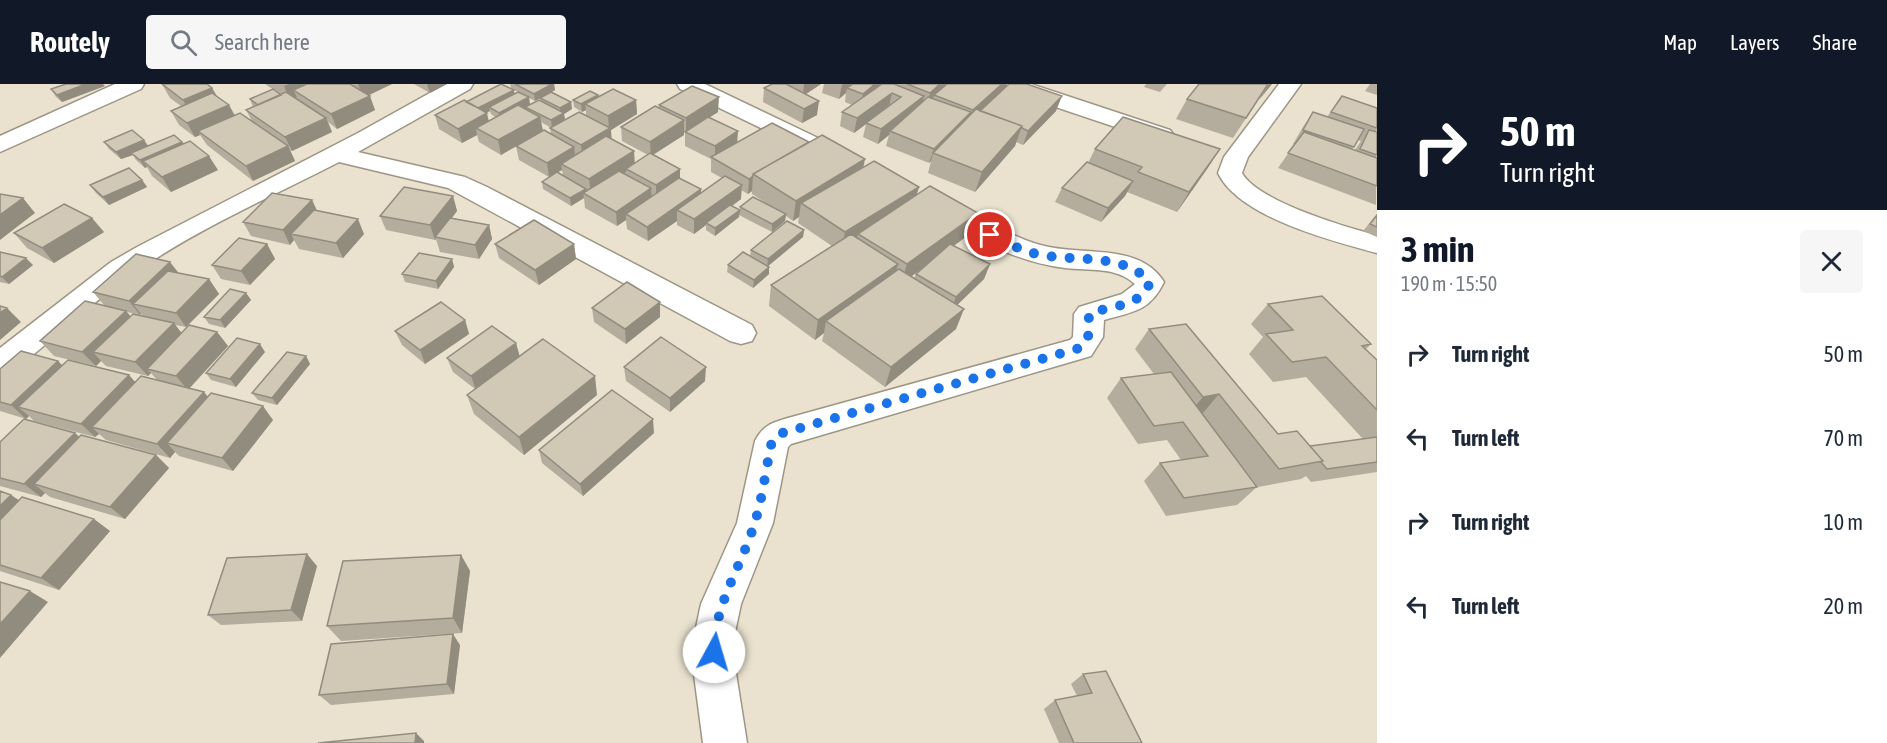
<!DOCTYPE html>
<meta charset="utf-8">
<style>
body{margin:0;font-family:"Asap Condensed",sans-serif;background:#f6f6f7;color:#1f2937;height:100vh;display:flex;flex-direction:column;font-size:22px;white-space:nowrap}
*{box-sizing:border-box;margin:0}
p{font-size:20px;color:#747a83}
.icon{flex:none;width:33px;height:33px;fill:none;stroke:currentColor;stroke-width:2;stroke-linecap:round;stroke-linejoin:round}
.map{position:relative;flex:1;overflow:hidden}
.sheet{display:flex;flex-direction:column;background:#fff;width:510px}
.sheet>*{flex:none}
.top-card{background:#111827;color:#fff;overflow:hidden}
.pin{position:absolute;display:grid;place-items:center;width:51px;height:51px;color:#fff;margin:-26px;border:3px solid #fff;border-radius:50%;box-shadow:0 2px 6px #0007}
.me{position:absolute;width:66px;margin:-33px;rotate:6deg;stroke-linejoin:round;filter:drop-shadow(0 0 4px #0008)}
.turn{display:flex;align-items:center;gap:21px;height:126px;padding:0 24px;font-size:27px}
.turn .icon{width:78px;height:78px;stroke-width:2.5}
.turn b{display:block;font-size:42px;line-height:51px}
.round{display:grid;place-items:center;flex:none;width:63px;height:63px;border-radius:6px;background:#f6f6f7}
.overview{display:flex;align-items:center;justify-content:space-between;height:102px;padding:0 24px}
h1{font-size:36px;font-weight:700;line-height:45px;color:#111827}
ul{padding:0;list-style:none}
li{display:flex;align-items:center;gap:18px;height:84px;padding:0 24px}
li div{flex:1}
li b{display:block;font-size:22px}
li em{font-style:normal}
header{display:flex;align-items:center;gap:36px;box-sizing:border-box;height:84px;padding:0 30px;background:#111827;color:#fff}
header strong{font-size:28px}
nav{display:flex;gap:33px;margin-inline-start:auto;font-size:21px}
.search{width:420px;height:54px;background:#f6f6f7;display:flex;align-items:center;gap:15px;box-sizing:border-box;padding:0 21px;border-radius:6px;color:#747a83;font-size:22px}
main{display:flex;flex:1;min-height:0}
.map>svg:first-child{display:block}
</style>
<header>
<strong>Routely</strong>
<div class="search"><svg class="icon" aria-label="search" viewBox="0 0 24 24"><circle cx="10" cy="10" r="6"/><path d="M15 15l6 6"/></svg>Search here</div>
<nav><a>Map</a><a>Layers</a><a>Share</a></nav>
</header>
<main>
<div class="map">
<svg width="1377" height="659" viewBox="0 0 1377 659">
<rect width="100%" height="100%" fill="#eae2cf"/>
<g fill="none" stroke-linecap="round" stroke-linejoin="round">
<!-- minor casing -->
<g stroke="#9e9685" stroke-width="3">
<path id="minor" d="M115 0H144L141 5 0 68V52Z
M446 0H473L470 5 358 68 465 93 487 103 752 241 756 249 752 257 741 260 730 257 448 104 339 78C269 114 195 146 131 191 89 221 51 257 11 289L0 293V264L111 178 137 163 358 49Z
M677 0H705L818 54 822 59 818 64 810 66 802 64 680 5Z
M999 0H1031L1170 46 1174 51 1170 56 1162 58 1154 56 1002 5Z
M1279 0H1301L1248 73 1242 89C1257 117 1347 144 1377 151V169C1332 157 1239 133 1218 89L1224 73Z
M934 114C974 124 1007 155 1049 163 1086 171 1141 160 1164 198 1150 227 1133 228 1104 236L1103 253 1091 272 791 360 788 363 773 439 741 520 734 553 735 583 747 659H703L693 583 694 553 701 520 737 439 755 357C763 341 772 339 788 334L1070 256 1073 253 1074 230 1079 223 1122 210 1135 200C1115 182 1089 187 1065 184 1014 178 969 151 925 128L921 122 925 116Z"/>
</g>
<!-- minor -->
<use href="#minor" fill="#fff" fill-rule="evenodd"/>
</g>
<!-- wall -->
<path fill="#b4ac9d" fill-rule="evenodd" d="M162 0 212 4 217 12 229 21 235 31 252 37 246 26 253 23 250 15 281 11 265 0H392L368 11 375 26 337 45 328 38 332 48 292 67 290 66 295 77 253 97 207 61 200 51 195 53 179 41 171 27 181 22 170 14Z
M414 0H447L430 9Z
M510 0H554L555 6 552 8 571 18 572 25 564 30 565 36 586 32V26L582 28 574 23 573 16 598 11V13L636 16 637 30 611 46V55L635 79 648 71 622 57 621 43 659 24V21L718 28 709 34 737 59 809 58 863 83 919 103 916 112 971 149 954 162 990 180 984 195 957 221 956 245 885 303 822 257 824 249 815 256 769 222 771 201 832 162 798 139 799 133 793 137 786 132 785 137 772 148 739 131V133L715 152 706 146V141L694 150 677 141V137L648 157 627 145 626 136 617 142 585 124 584 114 571 122 543 105 542 98 549 93 519 76 516 62 501 71 479 58 477 51 462 59 439 45 435 31 466 18 514 6V10L518 8 511 4ZM529 14 535 17 540 14 541 17 530 21ZM490 27 491 30 495 33 489 37 486 29ZM541 38 551 44H550L551 50 543 47ZM684 48H685V62L711 75V88L722 94 701 110V105L680 95V85L653 71 684 51ZM562 86 563 91 557 88ZM741 106 748 110 752 107V110L766 119 740 123V126L732 122 741 115ZM922 184 916 190 914 194 911 192Z
M772 0H821L806 10 817 31 802 39 763 18 764 4Z
M824 0H1007V2L1056 27 1023 61 1016 58 1015 62 975 108 928 89 931 77 929 79 886 62 889 51 878 60 863 53 866 40 854 49 840 42 842 28 852 21 845 18 846 9 839 15 822 9Z
M1146 0H1167L1160 8 1144 3Z
M1272 0 1258 16 1233 54 1176 35 1187 15Z
M1370 0H1377V11L1365 7Z
M105 2 62 18 56 13 51 5Z
M1342 12 1377 24 1376 121 1278 84 1294 61 1293 60 1303 43 1313 28 1327 33ZM1358 56 1361 57 1355 66 1352 65Z
M104 58 148 62 182 58 218 86 171 108 152 92 147 83 145 84 136 76 133 71 121 75 109 65Z
M1095 65H1220L1207 85 1177 128 1127 108 1130 102 1125 112 1101 138 1055 118 1062 104 1088 79Z
M142 96 147 103 109 121 96 109 90 101Z
M453 112 457 127 452 134 489 141 492 155 479 175 440 168 436 155 435 156 386 146 380 132Z
M312 116 317 127 364 150 343 174 299 165 294 156 290 161 251 152 243 138Z
M1377 130V153L1363 147Z
M804 146 803 153 768 182 769 183V190L753 204 727 188 728 181 750 172 751 166Z
M104 148 54 179 27 164 14 149Z
M267 160 275 175 250 201 221 195 212 181Z
M495 160H574L576 175 539 201 499 174Z
M0 168 33 181 9 200 0 198Z
M452 175 454 183 438 205 405 198 402 190Z
M178 189 209 195 219 210 186 243 175 241 182 249 217 248 228 262 189 304 204 308 208 313 273 336 233 387 179 372 175 368 170 374 106 356 99 350 95 353 34 337 29 332 26 335 0 327V285L63 281 129 291 135 298 157 296 151 289 148 292 106 282 101 277 96 282 54 272 40 257 104 221 93 208ZM127 228 140 231 141 230 143 232H130Z
M246 209 251 216 225 244 209 240 204 233Z
M660 218V233L626 260 594 238 592 224Z
M1268 220 1371 260 1366 265 1377 276V388L1311 398 1306 392 1301 395 1258 403 1216 348 1257 403 1237 421 1166 432 1144 397 1160 379 1181 376 1167 356 1138 360 1107 314 1121 294 1154 290 1135 265 1149 245 1278 350 1310 362 1363 355 1306 293 1273 298 1249 270 1263 253 1251 240Z
M465 236 469 250 425 280 402 261 395 247Z
M516 259 519 273 597 311 524 371 474 330 467 311 475 305 453 288 447 274Z
M265 268 236 303 211 296 206 289Z
M306 272 310 280 277 321 258 316 252 309Z
M624 283 705 297 670 328 626 297Z
M654 349 583 412 542 379 539 366Z
M79 353 156 371 169 384 125 435 50 413 45 409 41 413 0 402V358Z
M0 407 11 411 19 416 110 447 59 506 0 487Z
M461 471 470 487 462 549 341 557 327 542Z
M317 482 302 537 221 541 208 531Z
M460 561 454 610 331 621 319 611Z
M1083 590 1142 659H1059L1044 625 1055 616 1077 612 1071 600Z"/>
<!-- shaded-wall -->
<path fill="#928c7f" d="M86 0H103L105 2 62 18 57 11Z
M289 0H326L293 6 297 13 290 16 284 2Z
M358 0H392L363 14Z
M427 0H447L430 9Z
M552 0H554L555 6 535 17 534 10Z
M804 0H821L803 12Z
M843 0H851L850 5 847 4 846 9 839 15 842 1Z
M875 0H881L860 24 863 10Z
M940 0H953L934 11 932 18 926 23 930 9Z
M1002 0H1007L1005 7 969 40 973 26Z
M1269 0H1272L1259 16 1268 2Z
M212 4 220 18 191 30 183 16Z
M514 6 515 14 489 23 490 27 479 32 477 25Z
M892 9 889 23 854 49 857 34Z
M598 11 599 18 585 20 586 26 582 28 581 20Z
M370 12 375 26 337 45 331 30Z
M924 12 921 27 890 47 889 51 878 60 881 45Z
M1062 12 1056 27 1023 61 1028 47Z
M529 13 530 21 501 36 499 29Z
M719 13 718 28 686 48V34Z
M636 16 637 30 611 46 612 59 583 76 581 61 609 45 608 32Z
M819 17 817 31 802 39 804 25Z
M571 18 572 25 564 30 565 36 552 44 551 36 561 30 560 24Z
M229 21 236 35 198 47 200 51 195 53 187 39Z
M971 28 966 43 933 69 931 77 929 79 934 65Z
M487 29 490 44H476L477 51 462 59 458 45Z
M540 33 543 47 501 71 498 56Z
M326 34 332 48 292 67 285 53Z
M684 36V51L651 72 650 58Z
M1022 42 1015 62 975 108 982 88Z
M738 47 737 62 715 75V62Z
M144 56 149 63 131 69 133 71 121 75 116 68Z
M182 58 187 65 143 77 147 83 145 84 140 76Z
M288 62 295 77 253 97 246 82Z
M574 63 576 77 561 80 562 86 549 93 547 79Z
M1220 65 1207 85 1177 128 1189 108Z
M634 67 635 82 626 85V88L591 110 589 95Z
M209 72 218 86 171 108 162 93Z
M865 75 861 95 801 119 799 133 793 137 796 117Z
M680 85V99L656 116V101Z
M753 92 752 107 748 110 749 95Z
M142 96 147 103 109 121 103 113Z
M1133 97 1125 112 1101 138 1108 124Z
M742 101 741 115 708 140 706 139V141L694 150V135Z
M919 103 913 123 858 150 856 158 841 168 845 148Z
M651 104 652 119 626 130V136L617 142 616 128Z
M586 105V111L583 109 584 114 571 122 570 114Z
M701 105 700 120 677 126V137L648 157 647 143Z
M453 112 457 127 437 153H435L436 155 435 156 430 141Z
M23 114 35 129 0 156V131Z
M312 116 319 131 291 150 294 156 290 161 283 146Z
M740 126 739 133 715 152V144Z
M978 129 971 149 901 200 907 180Z
M786 130 785 137 772 148V140Z
M92 134 104 148 54 179 42 164Z
M358 135 364 150 343 174 336 159Z
M489 141 492 155 479 175 475 161Z
M804 146 803 153 767 183 768 175Z
M267 160 275 175 250 201 241 187Z
M574 160 576 175 539 201 535 186Z
M26 174 33 181 9 200 2 193Z
M452 175 454 183 438 205 436 197Z
M170 178 181 192 133 220 141 230 140 231 129 217Z
M898 180 893 200 826 237 824 249 815 256 818 236Z
M990 180 984 195 951 227 956 213Z
M769 183V190L753 204 754 196Z
M209 195 219 210 186 243 176 229Z
M246 209 251 216 225 244 220 236Z
M660 218V233L626 260 625 245Z
M7 224 21 238 0 256V229Z
M964 225 956 245 885 303 891 283Z
M126 227 138 241 93 268 101 277 96 282 82 268Z
M465 236 469 250 425 280 420 266Z
M174 239 185 254 147 285 151 289 148 292 135 278Z
M217 248 228 262 188 306 176 292Z
M516 259 520 273 476 306 471 292Z
M260 260 265 268 236 303 230 295Z
M306 272 310 280 277 321 272 314Z
M58 277 72 291 18 323 29 332 26 335 11 321Z
M706 283 705 297 670 328V314Z
M129 291 141 305 92 343 99 350 95 353 81 340Z
M595 292 597 311 524 371 519 353Z
M204 308 215 322 167 359 175 368 170 374 157 360Z
M1219 310 1202 330 1187 332 1203 313Z
M263 322 273 336 233 387 222 374Z
M653 335 654 349 583 412 580 400Z
M75 349 90 362 34 400 45 409 41 413 24 400Z
M156 371 169 384 125 435 110 423Z
M11 411 28 423 0 453V422Z
M94 435 110 447 59 506 41 494Z
M307 470 317 482 302 537 291 526Z
M461 471 470 487 462 549 453 534Z
M30 507 48 518 0 574V540Z
M453 550 460 561 454 610 447 600Z
M416 649 424 657V659H415Z"/>
<!-- building -->
<path fill="#d1c8b6" stroke="#928c7f" stroke-width="1.5" d="M66 0H86L57 11 51 5Z
M162 0H207L212 4 183 16Z
M307 0H350L370 12 331 30 293 6Z
M501 0 514 6 478 24 466 18Z
M515 0H552L534 10Z
M772 0H786L819 17 804 25 764 4Z
M853 0H875L863 10 847 4Z
M882 0H894L924 12 881 45 866 39 901 13 892 9 857 34 842 28Z
M907 0H940L930 9Z
M947 0H1002L973 26 934 11Z
M1009 0H1027L1062 12 1028 47 1022 44V42L980 27Z
M1199 0H1268L1246 34 1187 15Z
M692 2 719 13 686 34 659 21Z
M273 5 281 11 258 21 250 15Z
M613 5 636 16 608 32 585 20Z
M590 7 598 11 581 20 573 16Z
M286 8 326 34 285 53 246 26Z
M518 8 529 13 499 29 489 23Z
M551 8 571 18 560 24 540 14Z
M212 9 229 21 187 39 171 27Z
M1342 12 1377 24V44L1331 28Z
M928 13 971 28 934 65 890 47Z
M464 16 487 29 458 45 435 31Z
M539 16 564 29 551 36 525 23Z
M518 21 540 33 498 56 476 44Z
M655 22 684 36 650 58 621 43Z
M976 25 1022 42 982 88 933 69Z
M579 28 610 44 581 61 550 44Z
M1313 28 1364 45 1354 63 1303 46Z
M240 29 288 62 246 82 198 47Z
M708 33 738 47 715 62 685 48Z
M1123 33 1220 65 1189 108 1138 88 1142 83 1095 65Z
M772 39 809 58 753 90V92L749 95 711 73Z
M132 46 144 56 116 68 104 58Z
M544 46 574 63 547 79 516 62Z
M1369 46 1377 48V71L1360 65Z
M1304 48 1377 74V102L1288 69Z
M174 51 182 58 140 76 131 69Z
M822 51 865 75 796 117 753 90Z
M606 52 634 67 589 95 561 80Z
M190 57 209 72 162 93 143 77Z
M650 69 680 85 656 101 626 85Z
M874 77 919 103 845 148 801 119Z
M1087 78 1133 97 1108 124 1062 104Z
M129 84 142 96 103 113 90 101Z
M619 87 651 104 616 128 583 109Z
M557 88 586 105 570 114 542 98Z
M725 92 742 101 694 135 677 126Z
M679 94 701 105 647 143 626 130Z
M930 102 978 129 907 180 858 150Z
M404 103 453 112 430 141 380 132Z
M272 109 312 116 283 146 243 138Z
M0 110 23 114 0 131Z
M753 113 786 130 772 140 740 123Z
M64 120 92 134 42 164 14 149Z
M730 121 740 126 715 144 706 139Z
M314 126 358 135 336 159 291 150Z
M1377 131V143L1370 140Z
M450 134 489 141 475 161 435 153Z
M534 136 574 160 535 186 495 160Z
M787 137 804 146 768 175 751 166Z
M851 150 898 180 818 236 771 201Z
M239 154 267 160 241 187 212 181Z
M950 160 990 180 956 213 916 190Z
M0 168 26 174 2 193 0 192Z
M743 168 769 183 754 196 728 181Z
M419 169 452 175 436 197 402 190Z
M136 170 170 178 129 217 93 208Z
M899 185 964 225 891 283 826 237Z
M168 187 209 195 176 229 133 220Z
M627 198 660 218 625 245 592 224Z
M230 205 246 209 220 236 204 233Z
M1322 212 1371 260 1362 262 1377 276V326L1326 273 1292 278 1266 250 1293 246 1268 220Z
M85 217 126 227 82 268 40 257Z
M441 218 465 236 420 266 395 247Z
M0 222 7 224 0 229Z
M133 230 174 239 135 278 93 268Z
M1186 240 1278 350 1297 347 1323 377 1279 385 1219 310 1203 313 1149 245Z
M189 241 217 248 176 292 147 285Z
M492 242 516 259 471 292 447 274Z
M661 253 706 283 670 314 624 283Z
M237 254 260 260 230 295 206 289Z
M543 255 595 292 519 353 467 311Z
M21 267 58 277 11 321 0 318V285Z
M287 268 306 272 272 314 252 309Z
M68 276 129 291 81 340 18 323Z
M1171 288 1257 403 1184 414 1160 379 1208 372 1183 338 1154 342 1121 294Z
M141 292 204 308 157 360 92 343Z
M612 306 653 335 580 400 539 366Z
M211 309 263 322 222 374 167 359Z
M24 335 75 349 24 400 0 394V358Z
M81 351 156 371 110 423 34 400Z
M1377 353V378L1327 385 1321 378 1323 377 1310 362Z
M0 407 11 411 0 422Z
M22 413 94 435 41 494 0 481V436Z
M307 470 291 526 208 531 227 474Z
M461 471 453 534 327 542 343 477Z
M0 498 30 507 0 540Z
M453 550 447 600 319 611 331 560Z
M1106 587 1142 659H1074L1055 616 1092 609 1083 590Z
M416 649 415 659H318Z"/>
<g fill="none" stroke-linecap="round" stroke-linejoin="round">
<!-- route -->
<path stroke="#1a73e8" stroke-width="10" stroke-dasharray="0 18" d="M714 568C714 520 742 482 755 438 763 412 766 383 772 357L779 350 1080 264C1092 256 1088 243 1089 230 1110 221 1141 224 1150 198 1121 166 1068 180 1029 168 1016 164 1003 157 990 151"/>
</g>
</svg>
<div class="pin" style="left:990px;top:151px;background:#d93025"><svg class="icon" aria-label="arrive" viewBox="0 0 24 24"><path d="M6 21V4h12l-3 4 3 4H6"/></svg></div>
<svg class="me" style="left:714px;top:568px" viewBox="-20 -20 40 40"><circle r="19" fill="#fff"/><path d="M0-13L10 11 0 6-10 11z" fill="#1a73e8"/></svg>
</div>
<section class="sheet">
<div class="top-card">
<div class="turn"><svg class="icon" aria-label="right" viewBox="0 0 24 24"><path d="M7 20v-9h11M14 6l5 5-5 5"/></svg><div><b>50 m</b>Turn right</div></div>
</div>
<div class="overview"><div><h1>3 min</h1><p>190 m · 15:50</p></div><a class="round"><svg class="icon" aria-label="close" viewBox="0 0 24 24"><path d="M6 6l12 12M18 6L6 18"/></svg></a></div>
<ul>
<li><svg class="icon" aria-label="right" viewBox="0 0 24 24"><path d="M7 20v-9h11M14 6l5 5-5 5"/></svg><div><b>Turn right</b></div><em>50 m</em></li>
<li><svg class="icon" aria-label="left" viewBox="0 0 24 24"><path d="M17 20v-9H6M10 6l-5 5 5 5"/></svg><div><b>Turn left</b></div><em>70 m</em></li>
<li><svg class="icon" aria-label="right" viewBox="0 0 24 24"><path d="M7 20v-9h11M14 6l5 5-5 5"/></svg><div><b>Turn right</b></div><em>10 m</em></li>
<li><svg class="icon" aria-label="left" viewBox="0 0 24 24"><path d="M17 20v-9H6M10 6l-5 5 5 5"/></svg><div><b>Turn left</b></div><em>20 m</em></li>
</ul>
</section>
</main>
